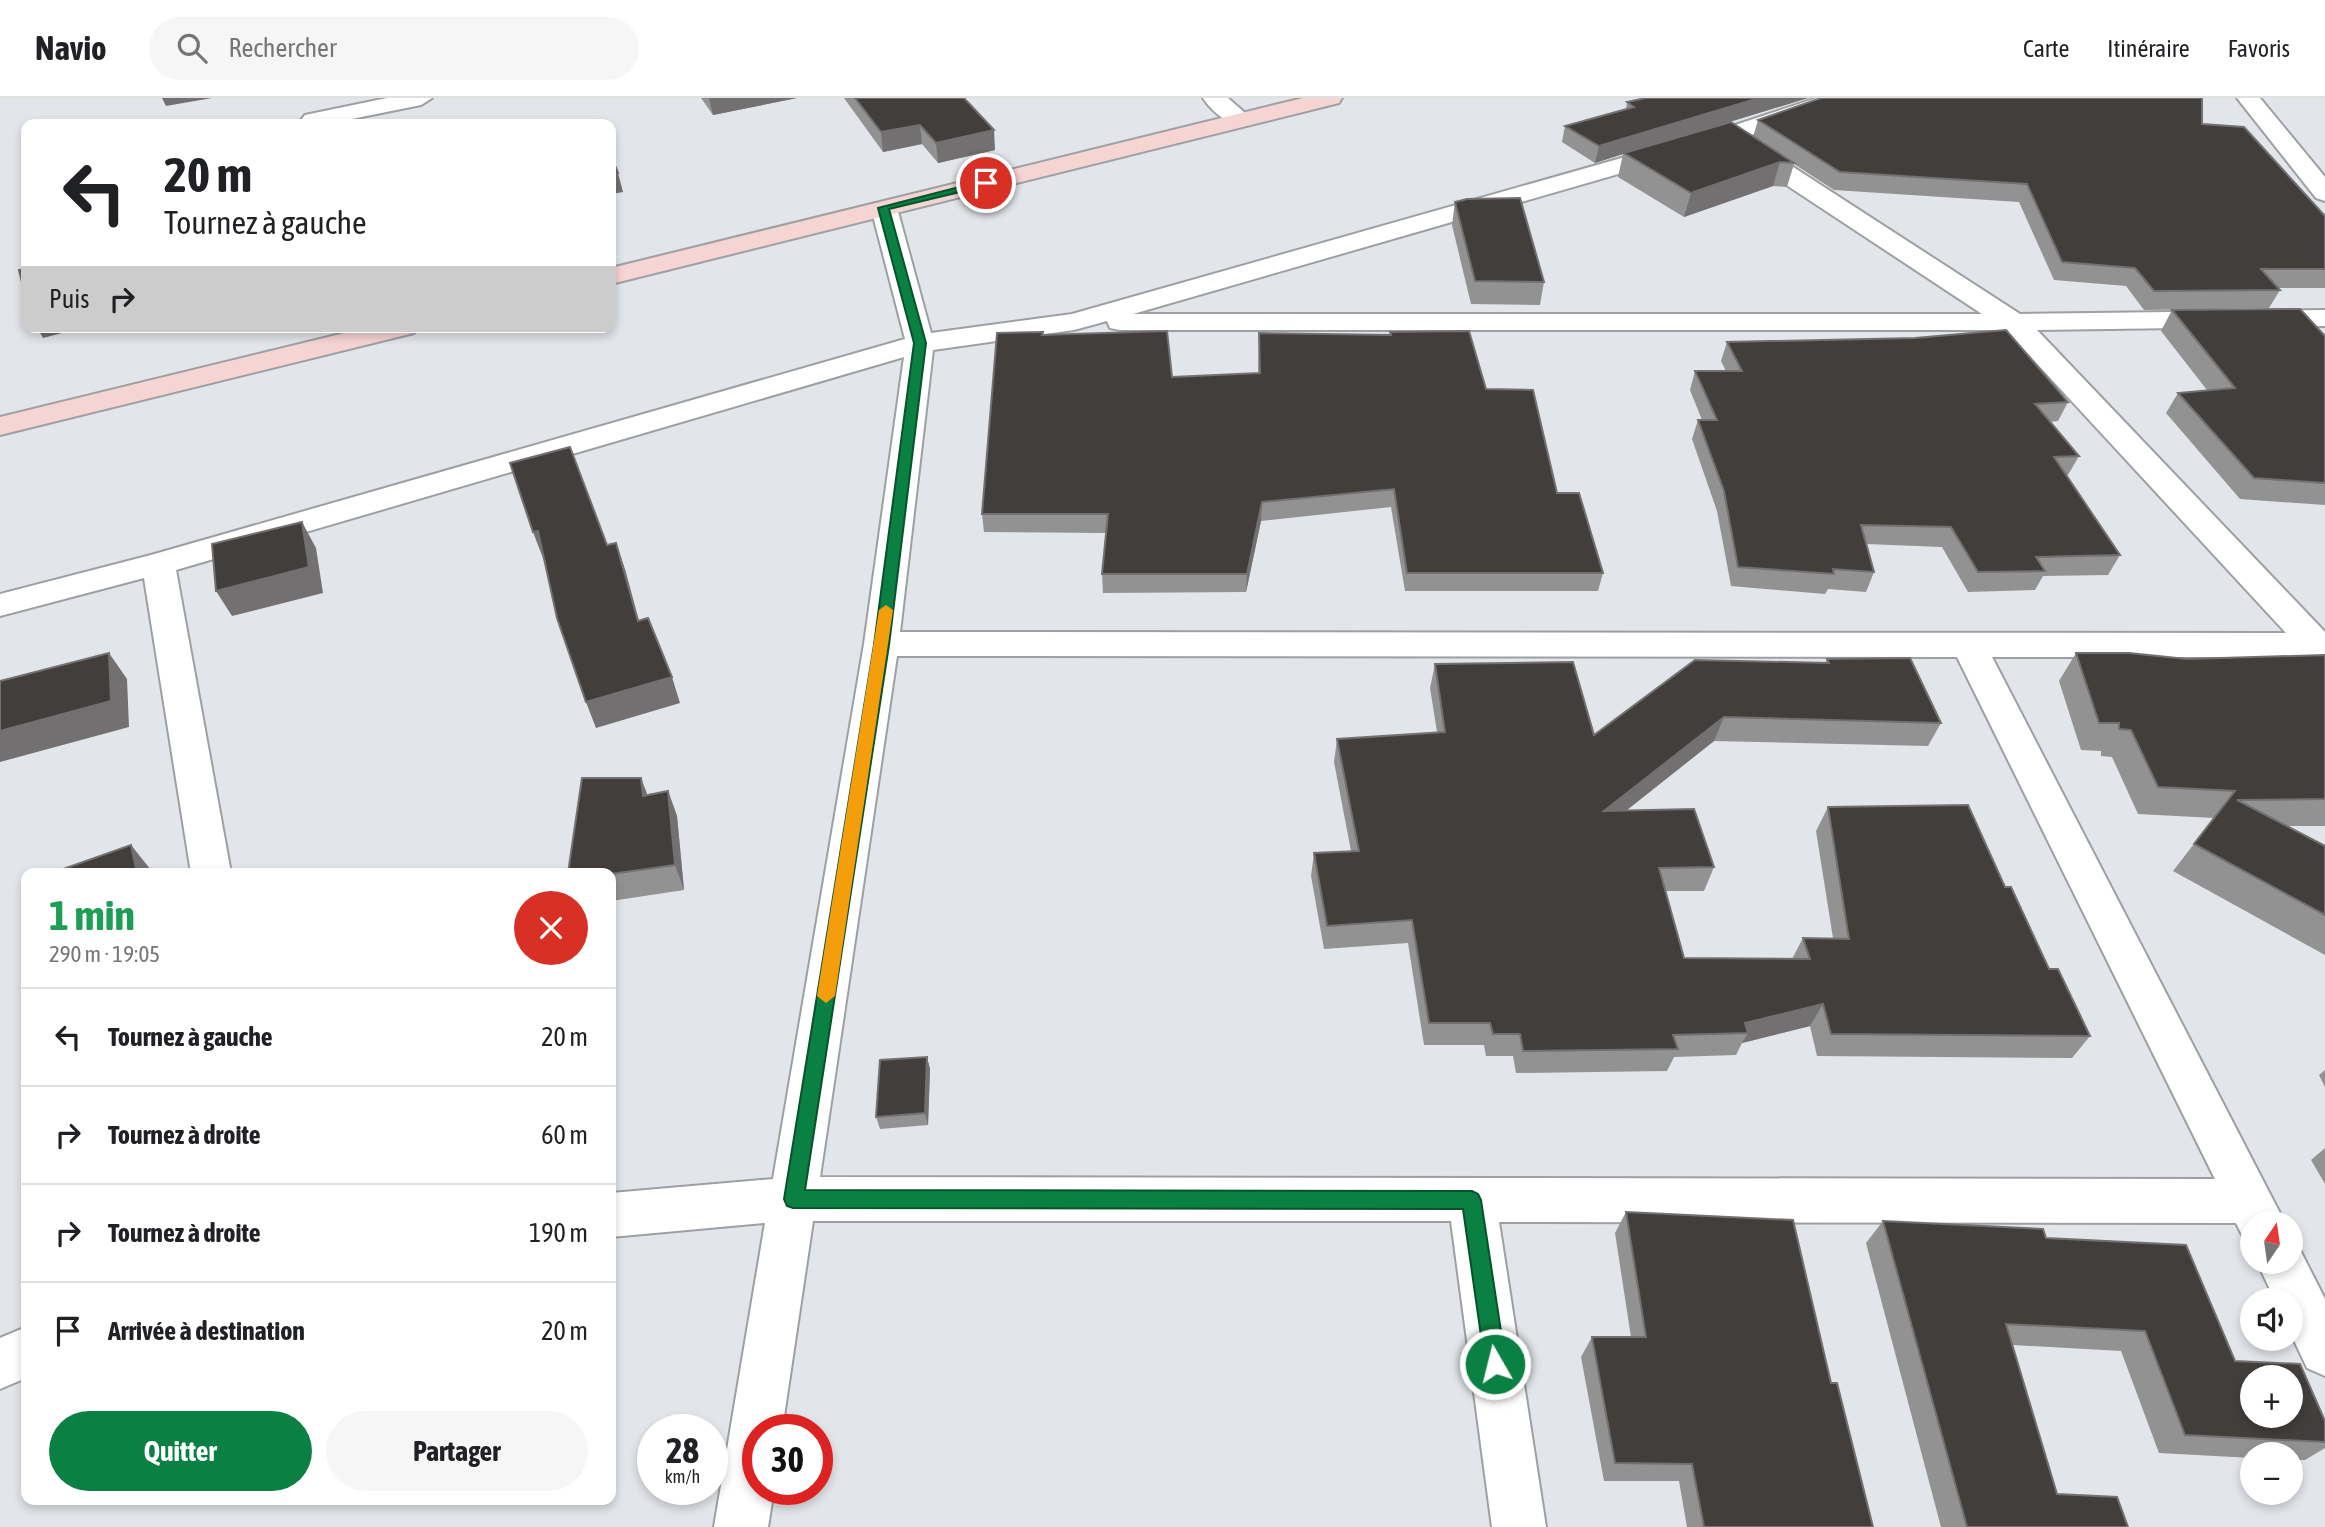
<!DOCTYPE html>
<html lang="fr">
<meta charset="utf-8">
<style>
body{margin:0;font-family:"Asap Condensed",sans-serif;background:#f6f6f6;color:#202124;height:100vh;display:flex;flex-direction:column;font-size:26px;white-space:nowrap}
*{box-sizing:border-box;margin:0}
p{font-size:23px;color:#757577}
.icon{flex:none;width:38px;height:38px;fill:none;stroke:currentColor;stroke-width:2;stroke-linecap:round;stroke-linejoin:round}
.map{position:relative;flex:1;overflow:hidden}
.details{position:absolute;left:21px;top:770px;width:595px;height:637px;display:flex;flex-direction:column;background:#fff;border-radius:14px;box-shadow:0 4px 10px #0003}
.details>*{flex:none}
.guide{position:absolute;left:21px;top:21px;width:595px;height:214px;border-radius:14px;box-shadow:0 4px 10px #0003;background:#fff;color:#202124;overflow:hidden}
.needle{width:46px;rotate:13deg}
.fabs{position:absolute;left:2240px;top:1113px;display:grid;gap:14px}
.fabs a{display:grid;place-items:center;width:63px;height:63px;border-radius:50%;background:#fff;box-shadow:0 4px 10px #0003;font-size:35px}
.speed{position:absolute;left:637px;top:1316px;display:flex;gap:14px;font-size:35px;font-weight:700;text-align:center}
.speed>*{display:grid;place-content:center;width:91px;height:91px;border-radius:50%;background:#fff;box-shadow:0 4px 10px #0003;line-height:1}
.speed small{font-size:18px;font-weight:400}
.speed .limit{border:10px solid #d22;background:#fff;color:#111}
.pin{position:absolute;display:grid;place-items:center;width:60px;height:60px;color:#fff;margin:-30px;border:4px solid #fff;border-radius:50%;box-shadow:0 2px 7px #0007}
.me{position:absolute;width:77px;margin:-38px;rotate:352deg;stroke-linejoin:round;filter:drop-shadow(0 0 5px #0008)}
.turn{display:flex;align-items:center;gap:24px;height:147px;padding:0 28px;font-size:32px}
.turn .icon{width:91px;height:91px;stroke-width:2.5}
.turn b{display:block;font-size:49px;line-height:60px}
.then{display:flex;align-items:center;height:66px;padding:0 28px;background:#0003;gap:14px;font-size:26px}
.round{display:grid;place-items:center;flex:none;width:74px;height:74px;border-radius:37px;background:#f6f6f6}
.summary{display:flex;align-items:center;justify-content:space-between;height:119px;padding:0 28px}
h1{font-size:42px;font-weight:700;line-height:52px;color:#1e9e55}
.action{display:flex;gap:14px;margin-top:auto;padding:14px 28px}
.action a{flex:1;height:80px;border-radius:42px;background:#0b8043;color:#fff;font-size:28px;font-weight:700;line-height:80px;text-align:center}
.action a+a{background:#f6f6f6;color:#202124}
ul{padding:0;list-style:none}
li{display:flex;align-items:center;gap:21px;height:98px;padding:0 28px;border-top:2px solid #e0e0e0}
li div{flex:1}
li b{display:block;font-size:26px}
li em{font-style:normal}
header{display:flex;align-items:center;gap:42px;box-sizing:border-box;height:98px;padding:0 35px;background:#fff;border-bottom:2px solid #e0e0e0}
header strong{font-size:33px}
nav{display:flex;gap:38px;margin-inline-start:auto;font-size:24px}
.search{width:490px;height:63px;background:#f6f6f6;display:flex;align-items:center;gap:18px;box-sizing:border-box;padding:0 24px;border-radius:38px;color:#757577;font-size:26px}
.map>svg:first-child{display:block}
</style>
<header>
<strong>Navio</strong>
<div class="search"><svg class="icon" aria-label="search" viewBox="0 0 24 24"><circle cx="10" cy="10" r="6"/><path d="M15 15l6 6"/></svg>Rechercher</div>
<nav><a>Carte</a><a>Itinéraire</a><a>Favoris</a></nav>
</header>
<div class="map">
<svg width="2325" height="1429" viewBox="0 0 2325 1429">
<rect width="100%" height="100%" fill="#e2e5e9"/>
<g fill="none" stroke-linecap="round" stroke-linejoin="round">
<!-- street casing -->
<g stroke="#9da0a3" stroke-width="4">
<path id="street" d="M387 0H432L421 7 327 26H304L301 22 305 17Z
M1203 0H1228L1253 22 1249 27C1232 31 1212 14 1203 0Z
M1817 0H1851L1848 5 1736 42 1133 216H1982L1738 55 1735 50 1738 45H1756L2020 216 2325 212V228L2037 232 2325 534V559H1992L2284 1123 2252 1125V1142L2243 1139 2236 1125 1499 1124 1546 1429H1492L1451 1123H813L782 1332H758V1391H774L768 1429H714L765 1125 611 1139V1095L773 1081 864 546 904 259 176 472 231 775H191L144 480 0 518V496L151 457 905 241 871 110 875 105H893L897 110 931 235 1072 216 1720 32ZM1107 223 1110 230 1120 232H2006L2286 535 900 534 933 252 1074 232ZM897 558 1957 559 2215 1081 820 1079Z
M2237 0H2260L2325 79V103L2316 100Z
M2291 1145 2298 1148 2325 1201V1278L2307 1270 2291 1236V1202H2275L2257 1164H2291Z
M26 1229V1280L0 1291V1240Z"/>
</g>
<!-- secondary casing -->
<g stroke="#9da0a3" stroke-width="4">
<path id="secondary" d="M1303 0H1342L1339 5 611 186V170Z
M369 229H418L414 235 0 337V319Z"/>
</g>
<!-- street -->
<use href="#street" fill="#fff" fill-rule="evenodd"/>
<!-- secondary -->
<use href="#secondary" fill="#f6d4d2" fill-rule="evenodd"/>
</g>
<!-- wall -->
<path fill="#929292" d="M701 0H797L713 17Z
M844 0H964L995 52 938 65 922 46 883 54Z
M1808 0 1680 39H1753L1758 22 2202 26 2325 118V190H2278L2280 192 2269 210 2144 212 2126 188 2054 182 2019 104 1834 92 1794 66 1787 89 1773 88 1684 119 1618 79 1623 56 1595 65 1562 44 1565 28 1626 11 1627 4Z
M1455 104 1544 184 1540 207 1471 206 1452 127Z
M2172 212 2325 238V407L2240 401 2166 315 2178 295 2207 292 2161 233Z
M1390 234 1486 291 1557 395 1603 475 1598 493H1405L1391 409 1261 423 1246 494 1103 495 1102 476 1106 435 984 434 982 416 1043 237 1172 279 1258 275 1259 235 1390 237Z
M1727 244 2068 304 2058 323 2050 324 2079 358 2068 377H2066L2120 457 2108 477 2043 478 2035 492 1968 494 1942 449 1866 446 1874 474 1866 494 1828 491 1825 496 1731 488 1717 413 1692 341 1698 322H1702L1690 292 1695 273H1726L1721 263Z
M2076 555 2187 561 2325 557V728H2287L2325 748V857L2173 773 2214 720 2138 716 2112 659 2101 658V653L2081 652 2059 583Z
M1827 561 1941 625 1928 648 1714 643 1626 713 1714 769 1704 793H1665L1684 860 1792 861 1803 840H1833L1816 733 1828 709 2005 789 2049 871 2090 938 2072 960 1817 958 1810 928 1742 945 1736 957 1674 959 1667 973 1516 975 1513 958H1486L1484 947H1424L1408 845 1324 851 1311 778 1314 755 1351 753 1334 664 1337 641 1437 634 1430 590 1435 566 1594 637 1825 565Z
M668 693 677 718 684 792 611 803V775L647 697Z
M927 959 930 971 928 1027 880 1031 876 1019Z
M2325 972V989L2319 977Z
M2325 1050V1086L2311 1062Z
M1626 1114 1831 1285 1873 1429H1687L1679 1383H1604L1581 1259 1592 1239H1631L1615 1135Z
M1883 1123 2235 1263 2325 1323V1350L2305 1362H2291V1356H2252V1360L2159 1355 2121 1253 2012 1247 2057 1396 2128 1429H1941L1866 1145Z"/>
<!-- shaded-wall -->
<path fill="#727070" d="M162 0H212L166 8Z
M709 0H797L713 17Z
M1759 0H1808L1625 56 1624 55 1623 56 1595 65 1599 48Z
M920 27 922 46 883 54 881 34Z
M994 32 995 52 938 65 936 45Z
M1780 64 1773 88 1684 119 1691 95Z
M618 75 623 94 611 96V76Z
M37 229H85L43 240Z
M1262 404 1261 423 1246 494 1247 476Z
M302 424 316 450 323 495 232 518 216 493Z
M538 433 548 458 543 460 533 434Z
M616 445 625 471 646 549 638 523Z
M109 555 127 581 129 629 0 664V633Z
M672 579 680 605 596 630 586 604Z
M1724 619 1714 643 1596 736 1604 713Z
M641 680 651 706 643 698Z
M668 693 677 718 684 792 675 767Z
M131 747 151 772 152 775H137Z
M1823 906 1810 928 1742 945 1748 935 1745 925Z
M927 959 930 971 928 1027 925 1015Z"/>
<!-- building -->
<path fill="#423e3c" stroke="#727070" stroke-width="2" fill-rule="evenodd" d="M855 0H964L994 32 936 45 920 27 881 34Z
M1646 0H1759L1599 48 1565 28 1634 9 1627 4Z
M1821 0H2202V26L2244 29 2325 118V171H2261L2280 192 2154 193 2135 170 2062 164 2027 86 1840 74 1758 22Z
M1731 24 1794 65 1780 64 1691 95 1624 55Z
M611 57 618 75 611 76Z
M1520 100 1544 184 1475 183 1455 104 1467 101Z
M26 171V200L19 172Z
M2300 211 2325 238V385L2254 380 2178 295 2235 290 2172 212Z
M2006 232 2068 304 2035 306 2079 358 2054 359 2120 457 2036 459 2045 473 1978 474 1951 429 1861 427 1874 474 1833 471 1834 476 1738 469 1724 393 1698 322H1717L1695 273H1742L1727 244 1915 240Z
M1167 233 1172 279 1260 275 1259 235 1391 237 1390 234 1469 233 1486 291 1533 292 1557 395H1579L1603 475H1407L1394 391 1262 404 1247 476H1102L1108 416H982L997 235 1043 234 1042 237Z
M570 349 607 447 616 445 638 523 648 520 672 579 586 604 557 520 538 433 533 434 510 365Z
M302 424 309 469 216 493 212 446Z
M109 555 111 603 0 633V583Z
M2076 555H2129L2187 561 2325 557V701L2237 702 2325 748V817L2194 746 2235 693 2158 689 2131 632 2119 631V625H2099Z
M1910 560 1941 625 1724 619 1604 713 1694 711 1714 769 1659 770 1684 860 1810 861 1803 840 1849 841 1828 709 1968 707 2005 789H2011L2049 871H2058L2090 938 1831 936 1823 906 1745 925 1748 935 1673 937 1678 951 1523 953 1520 936H1493L1490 925H1429L1412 822 1327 828 1314 755 1359 753 1337 641 1445 634 1435 566 1573 564 1594 637 1695 562 1829 565 1827 561Z
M582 680H641L643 698 668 693 675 767 611 776V775H568Z
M131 747 137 775H52Z
M927 959 925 1015 876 1019 880 962Z
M1626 1114 1793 1122 1831 1285H1837L1873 1429H1704L1692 1366 1615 1365 1592 1239H1646Z
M1883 1123 2043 1131 2046 1140 2186 1147 2235 1263 2300 1266 2325 1323V1344L2185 1337 2145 1233 2006 1226 2057 1396 2117 1399 2128 1429H1967ZM2252 1279H2291V1318H2252Z"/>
<!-- route -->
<path fill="#0b8043" stroke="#07532c" stroke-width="2" d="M986 82 991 85 989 87 889 111 926 245 889 547 805 1092 1472 1093 1478 1096 1481 1102 1506 1266 1503 1273 1495 1276 1488 1273 1485 1266 1463 1111 793 1110 787 1108 784 1101 874 547 914 245 878 110Z"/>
<!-- slow -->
<path fill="#f59e0b" d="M886 507 893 512 835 898 826 905 817 898 879 512Z"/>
</svg>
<div class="fabs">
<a><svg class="needle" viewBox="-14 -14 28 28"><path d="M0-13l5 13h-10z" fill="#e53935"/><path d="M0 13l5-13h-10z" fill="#757577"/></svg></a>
<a><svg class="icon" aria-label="sound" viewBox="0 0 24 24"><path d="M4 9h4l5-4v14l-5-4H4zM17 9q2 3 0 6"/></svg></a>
<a>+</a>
<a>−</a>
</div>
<div class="speed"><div>28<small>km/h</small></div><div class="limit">30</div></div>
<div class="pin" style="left:986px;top:85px;background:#d93025"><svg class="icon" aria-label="arrive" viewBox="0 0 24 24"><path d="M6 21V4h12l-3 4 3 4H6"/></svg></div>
<svg class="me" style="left:1495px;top:1266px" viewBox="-20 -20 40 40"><circle r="17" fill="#0b8043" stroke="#fff" stroke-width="3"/><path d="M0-11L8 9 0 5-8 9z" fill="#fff"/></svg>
<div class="guide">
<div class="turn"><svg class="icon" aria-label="left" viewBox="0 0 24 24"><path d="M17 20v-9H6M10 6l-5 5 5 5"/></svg><div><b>20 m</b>Tournez à gauche</div></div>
<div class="then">Puis<svg class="icon" aria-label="right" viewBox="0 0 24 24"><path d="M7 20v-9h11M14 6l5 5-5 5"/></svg></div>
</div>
<section class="details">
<div class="summary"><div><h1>1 min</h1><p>290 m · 19:05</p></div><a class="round" style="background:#d93025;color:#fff"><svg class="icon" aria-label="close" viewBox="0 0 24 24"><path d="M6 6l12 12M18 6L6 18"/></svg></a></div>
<ul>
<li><svg class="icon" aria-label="left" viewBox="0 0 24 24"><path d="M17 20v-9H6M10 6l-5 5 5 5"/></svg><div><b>Tournez à gauche</b></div><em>20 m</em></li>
<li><svg class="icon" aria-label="right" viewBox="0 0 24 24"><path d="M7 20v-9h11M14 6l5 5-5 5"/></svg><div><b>Tournez à droite</b></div><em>60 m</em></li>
<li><svg class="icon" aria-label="right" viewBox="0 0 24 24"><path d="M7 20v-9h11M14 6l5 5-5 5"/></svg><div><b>Tournez à droite</b></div><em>190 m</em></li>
<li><svg class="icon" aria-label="arrive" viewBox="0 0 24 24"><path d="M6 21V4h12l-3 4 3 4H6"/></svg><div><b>Arrivée à destination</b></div><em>20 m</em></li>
</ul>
<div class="action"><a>Quitter</a><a>Partager</a></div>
</section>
</div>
